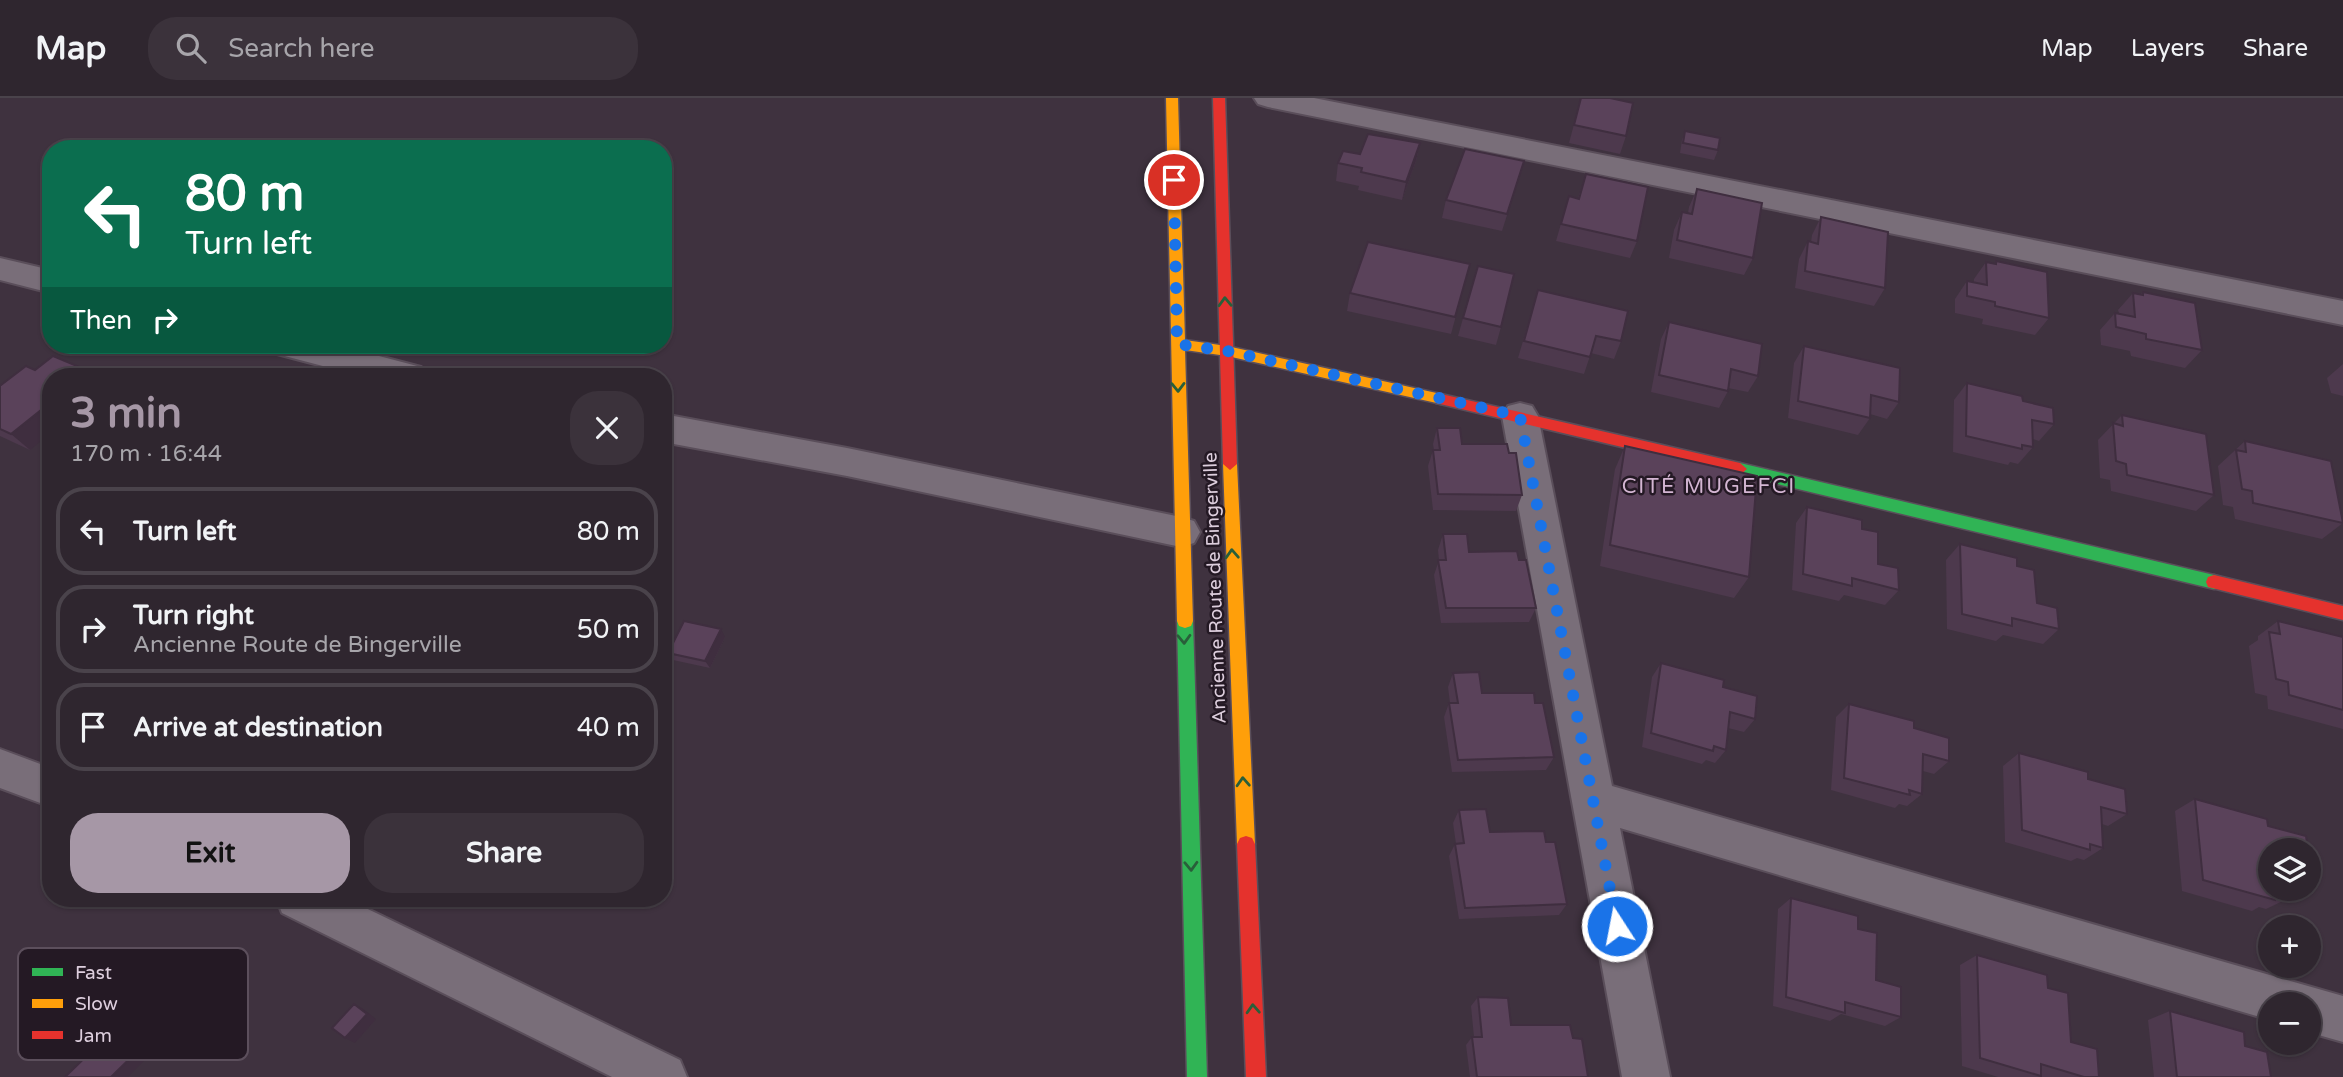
<!DOCTYPE html>
<meta charset="utf-8">
<style>
body{margin:0;font-family:"Varela Round",sans-serif;background:#3b323b;color:#f1f3f6;height:100vh;display:flex;flex-direction:column;font-size:26px;white-space:nowrap}
*{box-sizing:border-box;margin:0}
p{font-size:23px;color:#a7a5aa}
.icon{flex:none;width:38px;height:38px;fill:none;stroke:currentColor;stroke-width:2;stroke-linecap:round;stroke-linejoin:round}
.map{position:relative;flex:1;overflow:hidden}
.drawer{position:absolute;left:42px;top:270px;width:630px;height:539px;display:flex;flex-direction:column;background:#2f262f;border-radius:28px;box-shadow:0 2px 5px #0004,0 0 0 2px #4a434b}
.drawer>*{flex:none}
.top-card{position:absolute;left:42px;top:42px;width:630px;height:214px;border-radius:28px;box-shadow:0 2px 5px #0004,0 0 0 2px #4a434b;background:#0b6e4f;color:#fff;overflow:hidden}
.fabs{position:absolute;left:2258px;top:740px;display:grid;gap:14px}
.fabs a{display:grid;place-items:center;width:63px;height:63px;border-radius:50%;background:#2f262f;box-shadow:0 2px 5px #0004,0 0 0 2px #4a434b;font-size:35px}
.pin{position:absolute;display:grid;place-items:center;width:60px;height:60px;color:#fff;margin:-30px;border:4px solid #fff;border-radius:50%;box-shadow:0 2px 7px #0007}
.me{position:absolute;width:77px;margin:-38px;rotate:349deg;stroke-linejoin:round;filter:drop-shadow(0 0 5px #0008)}
.turn{display:flex;align-items:center;gap:24px;height:147px;padding:0 28px;font-size:32px}
.turn .icon{width:91px;height:91px;stroke-width:2.5}
.turn b{display:block;font-size:49px;line-height:60px}
.then{display:flex;align-items:center;height:66px;padding:0 28px;background:#0003;gap:14px;font-size:26px}
.round{display:grid;place-items:center;flex:none;width:74px;height:74px;border-radius:28px;background:#3b323b}
.head{display:flex;align-items:center;justify-content:space-between;height:119px;padding:0 28px}
h1{font-size:42px;font-weight:800;line-height:52px;color:#a697a6}
.primary-button{display:flex;gap:14px;margin-top:auto;padding:14px 28px}
.primary-button a{flex:1;height:80px;border-radius:28px;background:#a697a6;color:#111;font-size:28px;font-weight:800;line-height:80px;text-align:center}
.primary-button a+a{background:#3b323b;color:#f1f3f6}
ul{padding:0;list-style:none}
li{display:flex;align-items:center;gap:21px;height:88px;margin:0 14px 10px;padding:0 14px;border:4px solid #4a434b;border-radius:28px}
li div{flex:1}
li b{display:block;font-size:26px}
li em{font-style:normal}
header{display:flex;align-items:center;gap:42px;box-sizing:border-box;height:98px;padding:0 35px;background:#2f262f;border-bottom:2px solid #4a434b}
header strong{font-size:33px}
nav{display:flex;gap:38px;margin-inline-start:auto;font-size:24px}
.search{width:490px;height:63px;background:#3b323b;display:flex;align-items:center;gap:18px;box-sizing:border-box;padding:0 24px;border-radius:28px;color:#a7a5aa;font-size:26px}
.map>svg:first-child{display:block}
</style>
<header>
<strong>Map</strong>
<div class="search"><svg class="icon" aria-label="search" viewBox="0 0 24 24"><circle cx="10" cy="10" r="6"/><path d="M15 15l6 6"/></svg>Search here</div>
<nav><a>Map</a><a>Layers</a><a>Share</a></nav>
</header>
<div class="map">
<svg width="2343" height="979" viewBox="0 0 2343 979">
<rect width="100%" height="100%" fill="#3f323f"/>
<g fill="none" stroke-linecap="round" stroke-linejoin="round">
<!-- street casing -->
<g stroke="#5a4e5a" stroke-width="4">
<path id="street" d="M1254 0H1314L2343 203V227L1268 9 1258 6Z
M0 160 51 172V195L0 182Z
M272 247H337L421 269 426 278H361L277 256Z
M1520 305 1532 308 1538 318 1612 688 2343 898V944L2308 934V906H2270V922L1620 730 1670 979H1622L1502 318 1508 308Z
M663 316 847 350 1181 419 1194 423 1200 434 1194 445 1181 449 847 378 663 344Z
M0 651 51 670V709L0 690Z
M276 800H345L680 962 687 979H612L282 815Z"/>
</g>
<!-- fast casing -->
<g stroke="#5a4e5a" stroke-width="3">
<path id="fast" d="M1740 365 2214 477 2220 479 2222 484 2220 489 2214 491 1740 377 1733 371Z
M1185 516 1191 518 1193 523 1207 979H1187L1177 523 1179 518Z"/>
</g>
<!-- slow casing -->
<g stroke="#5a4e5a" stroke-width="3">
<path id="slow" d="M1166 0H1178L1185 242 1227 248 1441 296 1448 301 1441 306 1227 258 1185 252 1193 523 1191 528 1185 530 1179 528 1177 523Z
M1230 360 1237 366 1255 746 1252 752 1246 754 1240 752 1237 746 1223 366Z"/>
</g>
<!-- jam casing -->
<g stroke="#5a4e5a" stroke-width="3">
<path id="jam" d="M1213 0H1225L1237 366 1230 372 1223 366Z
M1441 296 1740 365 1747 371 1740 377 1436 305 1434 301Z
M2214 477 2343 508V522L2208 489 2206 484 2208 479Z
M1246 738 1252 740 1255 746 1266 979H1246L1237 746 1240 740Z"/>
</g>
<!-- street -->
<use href="#street" fill="#796e79" fill-rule="evenodd"/>
<!-- fast -->
<use href="#fast" fill="#30b455" fill-rule="evenodd"/>
<!-- slow -->
<use href="#slow" fill="#ff9f0a" fill-rule="evenodd"/>
<!-- jam -->
<use href="#jam" fill="#e5322d" fill-rule="evenodd"/>
</g>
<!-- wall -->
<path fill="#4d394d" d="M1581 0 1626 38 1620 56 1569 45Z
M1685 33 1718 52 1714 62 1680 55 1682 42Z
M1420 45 1416 63 1402 102 1358 92 1359 88 1336 83 1338 65 1360 56Z
M1524 63 1502 133 1442 120 1446 102Z
M1586 76 1637 143 1630 160 1556 143 1569 98 1578 100Z
M1697 91 1753 160 1744 177 1669 160 1674 132 1682 114 1688 115 1689 109Z
M1821 119 1885 190 1874 208 1795 190 1799 161 1808 143 1811 144 1812 137Z
M1996 163 2049 220 2035 237 1982 226 1983 221 1955 215V201L1967 183 1974 185V181L1986 164 1994 166Z
M1470 166 1451 236 1347 213 1350 195Z
M1478 168 1501 229 1496 247 1458 238Z
M1538 192 1621 243 1614 261 1591 255 1584 276 1518 260Z
M2143 194 2202 252 2185 270 2131 258 2130 253 2101 247 2100 232 2115 215H2119L2118 212 2133 195 2141 196Z
M1669 224 1758 278 1748 294 1728 290V293L1719 310 1651 294 1661 241Z
M1804 248 1899 304 1887 321 1870 316V320L1858 337 1788 320 1794 265Z
M2343 266V298L2331 295 2327 280Z
M35 272 89 273 94 278H51L30 352 0 338V287Z
M1967 285 2023 303 2054 326 2039 343 2033 341V349L2018 366 2010 364 2008 367 1953 354 1954 302Z
M2122 317 2214 397 2196 413 2111 393 2110 382 2100 380 2098 342Z
M1437 330 1462 346 1509 355 1522 397 1516 413 1433 412 1428 368 1433 352H1434L1433 346Z
M2245 343 2343 425 2322 441 2235 421 2233 409 2223 407 2218 368Z
M1625 348 1749 479 1734 500 1600 468 1615 371Z
M1807 409 1862 431 1878 466 1899 492 1885 507 1844 497 1839 503 1792 492 1796 425Z
M1443 436 1469 454 1519 462 1536 510 1529 524 1441 525 1434 477 1439 462 1438 452Z
M1960 446 2017 468 2037 505 2059 531 2043 546 2003 537 1996 543 1947 531 1946 462Z
M2278 523 2343 539V631L2268 611 2267 598 2255 595 2249 548 2258 542V538Z
M725 539 710 570 673 562 668 555Z
M1661 565 1723 589 1755 621 1744 634 1728 630 1726 652 1715 665 1706 662 1702 666 1642 649 1652 579Z
M1453 575 1482 595 1535 605 1554 659 1546 672 1452 674 1444 619 1449 605H1450L1448 589Z
M1849 606 1914 630 1949 663 1934 676 1923 673 1922 696 1907 708 1899 706 1895 710 1831 692 1836 619Z
M2019 655 2127 716 2108 728 2102 726 2103 750 2084 762 2077 760 2071 763 2005 744 2003 668Z
M2195 701 2267 721 2268 728 2306 738 2310 764 2308 765V752H2270V791H2287L2289 800 2266 811 2259 809 2252 813 2182 793 2175 713Z
M1459 712 1490 734 1546 744 1567 806 1559 817 1459 821 1449 758 1455 746H1456L1453 725Z
M1791 800 1858 831 1876 882 1901 919 1885 928 1841 916 1830 923 1773 908 1778 811Z
M1977 857 2048 890 2071 944 2099 979H1998L1962 968 1960 867Z
M1478 899 1511 927 1573 940 1588 979H1470L1466 947 1472 939H1474L1471 908Z
M2170 913 2245 948 2271 979H2154L2148 922Z"/>
<!-- shaded-wall -->
<path fill="#3f2e3f" d="M1420 45 1416 63 1402 102 1406 84Z
M89 273 94 278H83Z
M51 304V335L30 352 11 336Z
M721 531 725 539 710 570 705 563Z
M354 906 363 911 376 921 355 945 345 940Z
M134 912 146 917 170 937 128 979H111Z"/>
<!-- building -->
<path fill="#5a425a" stroke="#3f2e3f" stroke-width="2" d="M1581 0H1610L1633 5 1626 38 1574 27Z
M1685 33 1720 40 1718 52 1683 45Z
M1368 36 1420 45 1406 84 1361 74 1362 70 1338 65 1343 53 1360 56Z
M1465 51 1524 63 1507 116 1446 102Z
M1586 76 1648 89 1637 143 1561 126 1569 98 1579 101Z
M1697 91 1762 105 1753 160 1677 142 1682 114 1692 116Z
M1821 119 1888 134 1885 190 1805 173 1808 143 1818 146Z
M1368 144 1470 166 1455 219 1350 195Z
M1996 163 2047 174 2049 220 1995 208V204L1967 198V183L1987 187 1986 164 1996 166Z
M1478 168 1514 176 1501 229 1463 220Z
M1538 192 1628 213 1621 243 1596 238 1590 259 1524 243Z
M2143 194 2195 205 2202 252 2146 241V236L2116 229 2115 215 2135 219 2133 195 2143 197Z
M1669 224 1762 246 1758 278 1731 271 1728 293 1659 277Z
M1804 248 1900 270 1899 304 1871 297 1870 320 1798 303Z
M53 258 89 273 83 278H51V304L11 336 0 331V287H1L26 268 35 272Z
M1967 285 2022 298 2023 303 2053 310 2054 326 2032 322 2033 349 2022 347V351L1966 338Z
M2122 317 2206 336 2214 397 2127 377 2126 366 2116 363 2113 325 2123 328Z
M1437 330H1460L1462 346H1507L1509 355H1516L1522 397 1438 396 1433 352H1440Z
M2245 343 2331 363 2343 425 2253 405 2252 393 2242 391 2236 352 2246 354Z
M1625 348 1757 378 1749 479 1610 447Z
M1807 409 1862 422V431L1878 434V466L1898 470 1899 492 1852 480V488L1803 476Z
M1443 436H1467L1469 454 1517 453 1519 462H1526L1536 510H1446L1438 462H1446Z
M1960 446 2017 460V468L2034 472 2037 505 2057 510 2059 531 2012 520V528L1962 516Z
M684 523 721 531 705 563 668 555Z
M2278 523 2343 539V612L2289 597 2288 584 2276 581 2269 534 2280 536Z
M1661 565 1724 582 1723 589 1757 598 1755 621 1730 614 1726 652 1714 648 1713 653 1651 635Z
M1479 574 1482 595H1534L1535 605H1543L1554 659 1458 662 1449 605H1458L1453 575Z
M1849 606 1914 623V630L1949 640V663L1923 656 1922 696 1909 692 1910 697 1844 680Z
M2019 655 2088 674V681L2125 691 2127 716 2101 709 2103 750 2090 746V752L2022 732Z
M2195 701 2267 721 2268 728 2306 738 2310 764H2308V752H2270V791H2287L2289 800 2275 797V802L2203 782Z
M1486 711 1490 734 1544 733 1546 744H1555L1567 806 1465 810 1455 746 1464 745 1459 712Z
M1791 800 1858 818V831L1877 835 1876 882 1901 889V919L1845 904V915L1786 899Z
M1977 857 2047 877 2048 890 2068 895 2071 944 2097 951 2099 979H2084L2041 966V978L1980 960Z
M1478 899 1508 900 1511 927H1570L1573 940 1582 941 1588 979H1477L1472 939H1482Z
M354 906 367 916 345 940 332 930Z
M134 912 158 933 111 979H65Z
M2170 913 2244 934 2245 948 2267 954 2271 979H2177Z"/>
<!-- one-way arrows -->
<defs><path id="oneway-chevron" d="M-2-3.5L2.5 0L-2 3.5" fill="none" stroke-width="1.6" stroke-linecap="round" stroke-linejoin="round" transform="scale(1.75)"/></defs>
<g stroke="#295f3a">
<use href="#oneway-chevron" transform="translate(1225 204) rotate(-92)"/>
<use href="#oneway-chevron" transform="translate(1178 289) rotate(89)"/>
<use href="#oneway-chevron" transform="translate(1232 456) rotate(-93)"/>
<use href="#oneway-chevron" transform="translate(1184 541) rotate(88)"/>
<use href="#oneway-chevron" transform="translate(1243 684) rotate(-93)"/>
<use href="#oneway-chevron" transform="translate(1191 768) rotate(88)"/>
<use href="#oneway-chevron" transform="translate(1253 911) rotate(-93)"/>
</g>
<g fill="none" stroke-linecap="round" stroke-linejoin="round">
<!-- route -->
<path stroke="#1a73e8" stroke-width="12" stroke-dasharray="0 21.6" d="M1174 82 1177 246 1227 253 1520 318 1617 828"/>
</g>
<g text-anchor="middle" stroke-width="5" stroke-linejoin="round" paint-order="stroke">
<!-- street labels -->
<g font-size="19" fill="#ddcedd" stroke="#241924">
<text transform="translate(1214 490) rotate(-92)" y="7">Ancienne Route de Bingerville</text>
</g>
<!-- neighbourhood labels -->
<g font-size="21" letter-spacing="2" fill="#d4b6d3" stroke="#241924">
<text x="1709" y="395">CITÉ MUGEFCI</text>
</g>
</g>
<!-- legend -->
<rect x="18" y="850" width="230" height="112" rx="10" fill="#241924" stroke="#5c4f5c" stroke-width="2"/>
<rect x="32" y="870" width="31" height="8" fill="#30b455"/>
<rect x="32" y="901" width="31" height="9" fill="#ff9f0a"/>
<rect x="32" y="933" width="31" height="8" fill="#e5322d"/>
<g font-size="19" fill="#ddcedd">
<text x="75" y="881">Fast</text>
<text x="75" y="912">Slow</text>
<text x="75" y="944">Jam</text>
</g>
</svg>
<div class="fabs">
<a><svg class="icon" aria-label="layers" viewBox="0 0 24 24"><path d="M12 4l9 5-9 5-9-5zM3 14l9 5 9-5"/></svg></a>
<a>+</a>
<a>−</a>
</div>
<div class="pin" style="left:1174px;top:82px;background:#d93025"><svg class="icon" aria-label="arrive" viewBox="0 0 24 24"><path d="M6 21V4h12l-3 4 3 4H6"/></svg></div>
<svg class="me" style="left:1617px;top:828px" viewBox="-20 -20 40 40"><circle r="17" fill="#1a73e8" stroke="#fff" stroke-width="3"/><path d="M0-11L8 9 0 5-8 9z" fill="#fff"/></svg>
<div class="top-card">
<div class="turn"><svg class="icon" aria-label="left" viewBox="0 0 24 24"><path d="M17 20v-9H6M10 6l-5 5 5 5"/></svg><div><b>80 m</b>Turn left</div></div>
<div class="then">Then<svg class="icon" aria-label="right" viewBox="0 0 24 24"><path d="M7 20v-9h11M14 6l5 5-5 5"/></svg></div>
</div>
<section class="drawer">
<div class="head"><div><h1>3 min</h1><p>170 m · 16:44</p></div><a class="round"><svg class="icon" aria-label="close" viewBox="0 0 24 24"><path d="M6 6l12 12M18 6L6 18"/></svg></a></div>
<ul>
<li><svg class="icon" aria-label="left" viewBox="0 0 24 24"><path d="M17 20v-9H6M10 6l-5 5 5 5"/></svg><div><b>Turn left</b></div><em>80 m</em></li>
<li><svg class="icon" aria-label="right" viewBox="0 0 24 24"><path d="M7 20v-9h11M14 6l5 5-5 5"/></svg><div><b>Turn right</b><p>Ancienne Route de Bingerville</p></div><em>50 m</em></li>
<li><svg class="icon" aria-label="arrive" viewBox="0 0 24 24"><path d="M6 21V4h12l-3 4 3 4H6"/></svg><div><b>Arrive at destination</b></div><em>40 m</em></li>
</ul>
<div class="primary-button"><a>Exit</a><a>Share</a></div>
</section>
</div>
